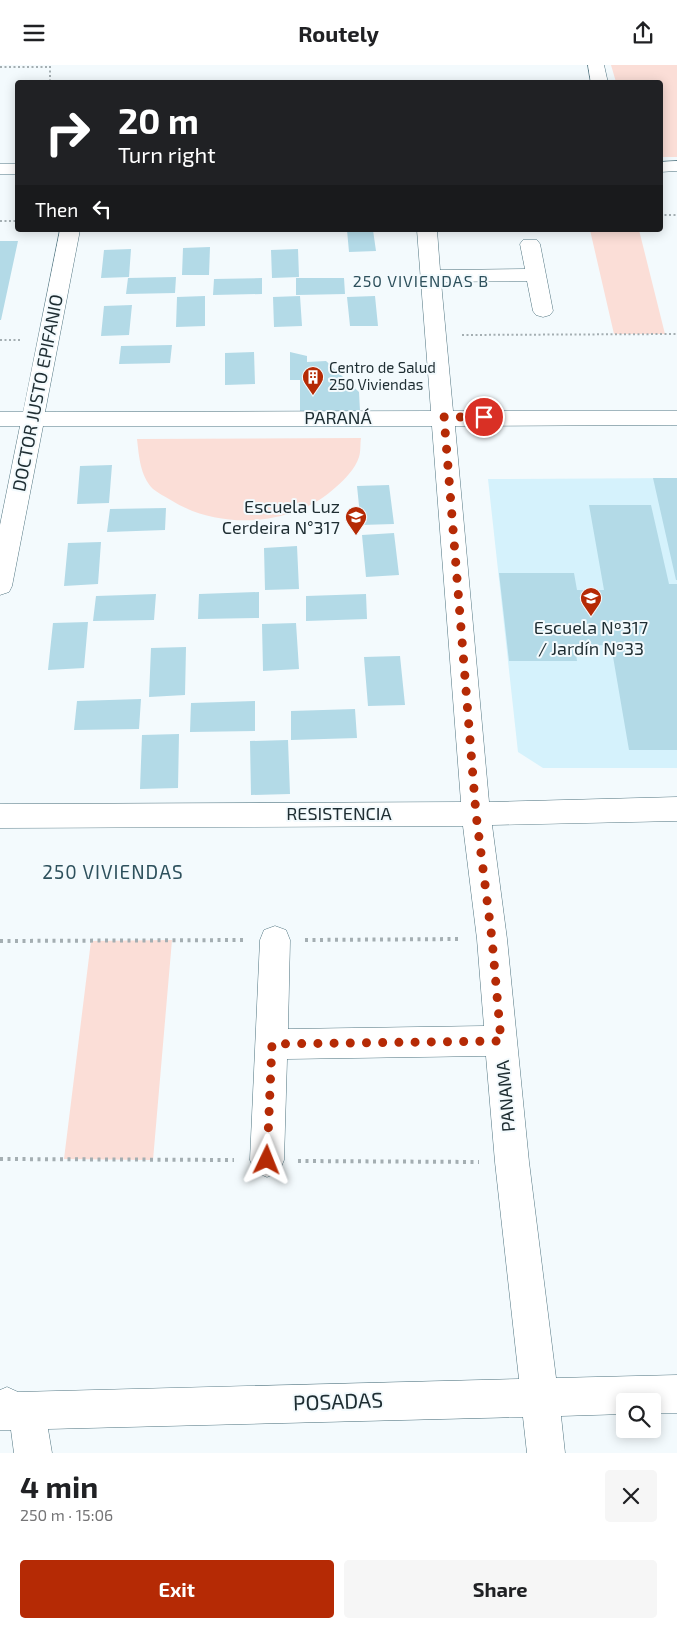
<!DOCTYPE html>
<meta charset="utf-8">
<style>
body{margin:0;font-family:"Exo 2",sans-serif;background:#f6f6f6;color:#202124;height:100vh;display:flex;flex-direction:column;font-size:19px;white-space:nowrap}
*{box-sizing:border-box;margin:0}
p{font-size:16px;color:#757577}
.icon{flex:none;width:28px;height:28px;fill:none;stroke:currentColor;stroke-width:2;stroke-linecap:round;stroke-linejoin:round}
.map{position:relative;height:1388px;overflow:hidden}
.panel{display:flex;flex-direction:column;background:#fff;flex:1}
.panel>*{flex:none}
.hud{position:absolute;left:15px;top:15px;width:648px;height:152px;border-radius:5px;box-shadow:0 2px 12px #0003;background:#202124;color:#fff;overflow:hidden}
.tools{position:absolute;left:616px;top:1328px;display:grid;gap:10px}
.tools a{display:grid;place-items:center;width:45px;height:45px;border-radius:5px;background:#fff;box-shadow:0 2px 12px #0003;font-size:25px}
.pin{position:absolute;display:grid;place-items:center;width:42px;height:42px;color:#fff;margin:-21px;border:2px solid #fff;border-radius:50%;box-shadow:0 1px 5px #0007}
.me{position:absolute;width:55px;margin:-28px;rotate:2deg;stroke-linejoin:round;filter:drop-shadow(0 0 4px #0008)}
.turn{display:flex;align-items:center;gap:18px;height:105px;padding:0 20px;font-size:22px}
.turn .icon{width:65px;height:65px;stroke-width:2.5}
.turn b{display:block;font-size:35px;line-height:42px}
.then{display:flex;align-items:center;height:48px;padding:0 20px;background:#0003;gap:10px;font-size:19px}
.round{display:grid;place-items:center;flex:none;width:52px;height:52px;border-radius:5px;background:#f6f6f6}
.headline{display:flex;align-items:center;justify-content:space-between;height:85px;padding:0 20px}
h1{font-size:30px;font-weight:700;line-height:38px}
.button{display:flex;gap:10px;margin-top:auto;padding:10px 20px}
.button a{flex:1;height:58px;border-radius:5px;background:#b52a05;color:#fff;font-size:20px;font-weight:700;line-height:58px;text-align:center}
.button a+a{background:#f6f6f6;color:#202124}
header{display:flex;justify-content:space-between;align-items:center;height:65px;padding:0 20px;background:#fff;font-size:22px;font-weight:700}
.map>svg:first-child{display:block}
</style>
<header><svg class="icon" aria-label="menu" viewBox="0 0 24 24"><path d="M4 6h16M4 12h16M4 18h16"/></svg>Routely<svg class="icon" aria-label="share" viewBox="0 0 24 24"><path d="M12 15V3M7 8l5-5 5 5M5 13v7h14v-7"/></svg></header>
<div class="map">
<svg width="677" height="1388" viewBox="0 0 677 1388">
<rect width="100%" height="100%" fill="#f3fafd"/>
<!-- built -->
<path fill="#d5f2fc" d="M677 413V703H543L518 687 488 414Z"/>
<!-- green -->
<path fill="#fbded7" d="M611 0H677V92H660V18L616 17Z
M590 165H639L665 269H614Z
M361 373C360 379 361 386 359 392 355 404 345 414 336 422 293 462 218 466 169 434 164 431 158 428 153 424 140 411 139 391 137 374Z
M172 875 153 1095 64 1094 91 876Z"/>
<!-- building -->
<path fill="#b3dae7" d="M347 165H373L376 186 349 187Z
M0 176H18L1 255H0Z
M210 182 209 210H182L183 183Z
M131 184 129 212 101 213 104 185Z
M298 184 299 212 272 213 271 185Z
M176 212 175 228 126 229 128 213Z
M262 213V229L213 230 214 214Z
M296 213H344L345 229 296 230Z
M205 231V261L176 262 177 232Z
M300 231 302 261 274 262 273 232Z
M375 231 378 261H350L347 232Z
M132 240 129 270 101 271 104 241Z
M172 280 170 298 119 299 121 281Z
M254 287 255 319 225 320V288Z
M290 287 307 291V297L326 296 359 327 360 346H300V315H290Z
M112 400 109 438 77 439 80 401Z
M653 413H677V515H676Z
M389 420 394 459 361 460 357 421Z
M589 440H651L669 519H677V685H629L611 580 575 581 577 596H509L499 508H574L577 525H604Z
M166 443 165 465 107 467 110 444Z
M394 468 399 510 366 512 362 470Z
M101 477 98 519 64 521 68 478Z
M297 481 299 524 265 525 264 483Z
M259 527V553L198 554 199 529Z
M156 529 154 555 93 556 96 531Z
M366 529 367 554 306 556V531Z
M88 557 84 603 48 605 53 558Z
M296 558 299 604 263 606 262 559Z
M186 582 185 630 149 632 151 583Z
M400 591 405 640 368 641 364 592Z
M141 634 139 664 74 665 77 636Z
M255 636V666L190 667 191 638Z
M355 644 357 673 291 675V646Z
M179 669 178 723 140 724 142 670Z
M288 675 290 729 251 730 250 676Z"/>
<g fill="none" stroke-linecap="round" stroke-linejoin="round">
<!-- minor casing -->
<g stroke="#517581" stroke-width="1">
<path id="minor" d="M588 0H604L608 18H591Z
M677 96V106L660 107V97Z
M0 99H18V109H0Z
M60 165H80L45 347 431 346 417 165H437L440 205 525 204 520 179 523 175H537L540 179 553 246 550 250 543 252 536 250 533 246 527 216 441 217 453 346H677V360L455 361 489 737 677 732V756L492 760 507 874 529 1097 556 1313 677 1310V1348H652V1336H625V1349L561 1351 565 1388H527L523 1352 48 1364 52 1388H14L11 1365H0V1325L7 1322 18 1327 519 1314 495 1097 486 991 287 994 284 1095 279 1107 267 1112 255 1107 250 1095 260 875 264 865 275 861 286 865 290 875 288 964 484 961 477 874 463 761 0 763V739L461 737 432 361H43L12 521 9 527 0 530V460L20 361H0V347H23Z"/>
</g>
<!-- path-far1 -->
<path stroke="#a4aeb2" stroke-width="2" stroke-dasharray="2 2.5" stroke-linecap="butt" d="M50 1V18
M0 2H50
M660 150H677
M0 156H18
M462 270 677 269
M0 275H22"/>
<!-- path -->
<path stroke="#a4aeb2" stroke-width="4" stroke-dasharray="3 4.5" stroke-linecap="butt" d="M305 875 461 874
M0 876 246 875
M0 1094 234 1095
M298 1096 479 1097"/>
<!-- minor -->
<use href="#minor" fill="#fff" fill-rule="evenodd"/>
</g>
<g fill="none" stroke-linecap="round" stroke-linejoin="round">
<!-- route -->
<path stroke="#b52a05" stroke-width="9" stroke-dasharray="0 16.2" d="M267 1095 272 979 501 976 492 874 476 749 444 352H484"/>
</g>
<!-- icons -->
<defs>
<g id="building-pin" transform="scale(1.125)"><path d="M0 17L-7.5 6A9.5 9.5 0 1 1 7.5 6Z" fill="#b52a05" stroke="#f3fafd"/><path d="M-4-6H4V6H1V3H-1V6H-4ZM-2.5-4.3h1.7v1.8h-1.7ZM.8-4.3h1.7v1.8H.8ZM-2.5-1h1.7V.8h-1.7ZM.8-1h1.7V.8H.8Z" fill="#fff"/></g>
<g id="school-pin" transform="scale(1.125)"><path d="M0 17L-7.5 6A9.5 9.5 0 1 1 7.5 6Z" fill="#b52a05" stroke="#f3fafd"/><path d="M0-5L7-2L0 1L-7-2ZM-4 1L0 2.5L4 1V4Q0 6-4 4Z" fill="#fff"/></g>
</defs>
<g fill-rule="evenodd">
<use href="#building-pin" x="313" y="312"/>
<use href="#school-pin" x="356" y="452"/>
<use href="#school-pin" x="591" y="533"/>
</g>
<g text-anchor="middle" stroke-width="4" stroke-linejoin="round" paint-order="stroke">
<!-- far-poi labels -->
<g font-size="15" fill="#1e2d32" stroke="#f3fafd" text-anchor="start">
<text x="329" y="308">Centro de Salud<tspan x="329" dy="17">250 Viviendas</tspan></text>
</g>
<!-- far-neighbourhood labels -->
<g font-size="16" letter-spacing="1" fill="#2e515d" stroke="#f3fafd">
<text x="421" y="222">250 VIVIENDAS B</text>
</g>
<!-- street labels -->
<g font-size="18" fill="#1e2d32" stroke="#f3fafd">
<text transform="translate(38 328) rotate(-79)" y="6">DOCTOR JUSTO EPIFANIO</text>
<text x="338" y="359">PARANÁ</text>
<text x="339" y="755">RESISTENCIA</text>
<text transform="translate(506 1031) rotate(-95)" y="6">PANAMA</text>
</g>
<!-- poi labels -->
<g font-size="18" fill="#1e2d32" stroke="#f3fafd" text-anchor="end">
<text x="340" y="448">Escuela Luz<tspan x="340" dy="21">Cerdeira N°317</tspan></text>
<text x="591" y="569" text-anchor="middle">Escuela Nº317<tspan x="591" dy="21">/ Jardín Nº33</tspan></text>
</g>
<!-- neighbourhood labels -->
<g font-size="19" letter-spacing="1" fill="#2e515d" stroke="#f3fafd">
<text x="113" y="814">250 VIVIENDAS</text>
</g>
<!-- near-street labels -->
<g font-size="21" fill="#1e2d32" stroke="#f3fafd">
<text transform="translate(338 1337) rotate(-2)" y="7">POSADAS</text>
</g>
</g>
</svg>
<div class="tools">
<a><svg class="icon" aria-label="search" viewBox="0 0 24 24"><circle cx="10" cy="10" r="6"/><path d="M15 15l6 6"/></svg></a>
</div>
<div class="pin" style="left:484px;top:352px;background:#d93025"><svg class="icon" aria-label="arrive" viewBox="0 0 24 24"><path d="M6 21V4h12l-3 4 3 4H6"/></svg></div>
<svg class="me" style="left:267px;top:1095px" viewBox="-20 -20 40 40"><path d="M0-17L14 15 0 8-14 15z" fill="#b52a05" stroke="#fff" stroke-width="4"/></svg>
<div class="hud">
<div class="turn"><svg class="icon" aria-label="right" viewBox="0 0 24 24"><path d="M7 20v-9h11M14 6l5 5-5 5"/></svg><div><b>20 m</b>Turn right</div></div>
<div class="then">Then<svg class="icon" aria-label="left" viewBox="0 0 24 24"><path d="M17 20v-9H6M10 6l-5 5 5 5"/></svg></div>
</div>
</div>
<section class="panel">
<div class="headline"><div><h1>4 min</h1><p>250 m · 15:06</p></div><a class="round"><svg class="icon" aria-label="close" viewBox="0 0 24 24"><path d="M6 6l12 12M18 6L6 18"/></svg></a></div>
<div class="button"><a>Exit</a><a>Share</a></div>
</section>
